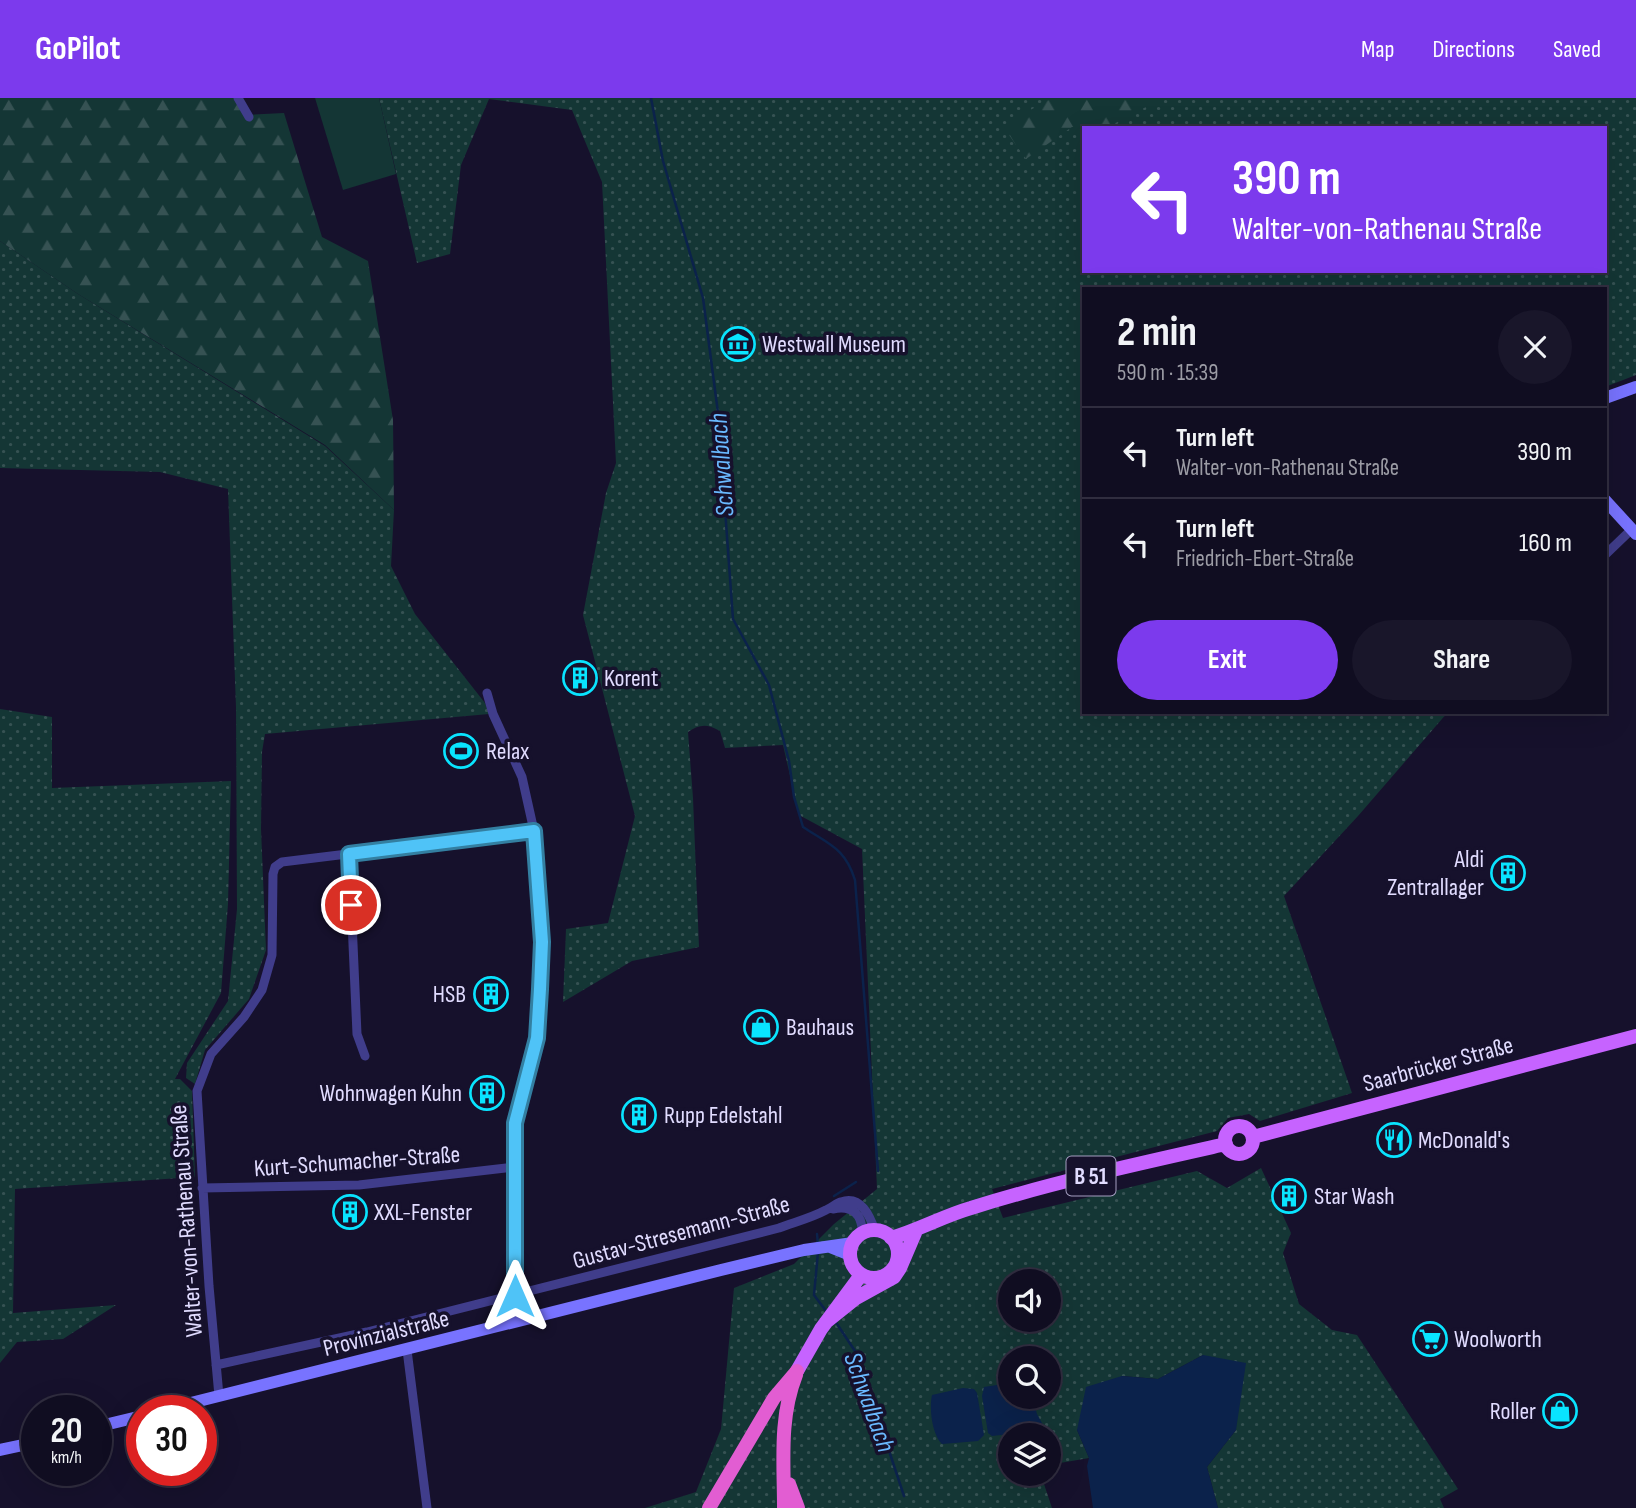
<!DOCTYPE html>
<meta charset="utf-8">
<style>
body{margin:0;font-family:"Sofia Sans Condensed",sans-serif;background:#19162a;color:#f1f3f6;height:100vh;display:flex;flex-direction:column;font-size:26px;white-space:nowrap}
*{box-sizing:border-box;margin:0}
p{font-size:23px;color:#9c9ca5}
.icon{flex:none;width:38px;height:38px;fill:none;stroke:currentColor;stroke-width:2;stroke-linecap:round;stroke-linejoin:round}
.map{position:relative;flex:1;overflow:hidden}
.side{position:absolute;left:1082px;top:189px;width:525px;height:427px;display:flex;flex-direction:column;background:#100d21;border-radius:0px;box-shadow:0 7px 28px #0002,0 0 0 2px #302d3f}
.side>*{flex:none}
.banner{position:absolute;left:1082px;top:28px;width:525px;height:147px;border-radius:0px;box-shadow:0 7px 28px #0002,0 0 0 2px #302d3f;background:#7c3aed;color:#fff;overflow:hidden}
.buttons{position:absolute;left:998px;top:1171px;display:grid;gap:14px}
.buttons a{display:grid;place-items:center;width:63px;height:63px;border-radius:50%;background:#100d21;box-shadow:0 7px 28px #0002,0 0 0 2px #302d3f;font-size:35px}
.speed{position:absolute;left:21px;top:1297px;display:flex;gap:14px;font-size:35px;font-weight:700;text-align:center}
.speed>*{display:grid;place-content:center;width:91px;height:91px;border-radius:50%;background:#100d21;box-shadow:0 7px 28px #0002,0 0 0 2px #302d3f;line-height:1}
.speed small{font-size:18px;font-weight:400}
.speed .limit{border:10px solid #d22;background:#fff;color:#111}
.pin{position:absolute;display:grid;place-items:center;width:60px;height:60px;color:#fff;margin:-30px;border:4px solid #fff;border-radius:50%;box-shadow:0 2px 7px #0007}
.me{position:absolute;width:77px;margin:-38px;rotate:0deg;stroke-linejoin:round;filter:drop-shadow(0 0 5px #0008)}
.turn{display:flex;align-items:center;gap:24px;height:147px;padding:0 35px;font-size:32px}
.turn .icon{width:91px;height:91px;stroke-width:2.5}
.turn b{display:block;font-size:49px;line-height:60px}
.round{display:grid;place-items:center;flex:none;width:74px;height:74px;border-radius:37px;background:#19162a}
.headline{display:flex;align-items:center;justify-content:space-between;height:119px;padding:0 35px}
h1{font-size:42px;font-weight:700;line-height:52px}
.action{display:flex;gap:14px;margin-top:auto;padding:14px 35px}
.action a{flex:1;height:80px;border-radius:42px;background:#7c3aed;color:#fff;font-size:28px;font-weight:700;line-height:80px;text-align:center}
.action a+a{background:#19162a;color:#f1f3f6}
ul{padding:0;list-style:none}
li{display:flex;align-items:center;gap:21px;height:91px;padding:0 35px;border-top:2px solid #302d3f}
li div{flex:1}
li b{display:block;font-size:26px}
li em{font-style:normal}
header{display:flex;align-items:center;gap:42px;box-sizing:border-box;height:98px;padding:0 35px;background:#7c3aed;color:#fff}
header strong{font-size:33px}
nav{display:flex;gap:38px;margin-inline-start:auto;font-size:24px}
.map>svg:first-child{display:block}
</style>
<header>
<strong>GoPilot</strong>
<nav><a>Map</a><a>Directions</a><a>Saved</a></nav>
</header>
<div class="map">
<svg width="1636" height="1410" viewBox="0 0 1636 1410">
<defs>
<pattern id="grass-dots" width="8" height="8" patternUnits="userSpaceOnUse" patternTransform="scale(1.75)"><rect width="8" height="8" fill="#143635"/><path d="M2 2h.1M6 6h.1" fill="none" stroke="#365253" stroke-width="1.8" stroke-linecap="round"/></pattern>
<pattern id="forest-firs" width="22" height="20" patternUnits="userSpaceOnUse" patternTransform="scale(1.75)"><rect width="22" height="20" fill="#143635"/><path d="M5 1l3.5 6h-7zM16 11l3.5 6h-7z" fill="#365253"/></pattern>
</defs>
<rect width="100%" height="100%" fill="#16112c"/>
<!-- grass -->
<path fill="url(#grass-dots)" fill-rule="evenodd" d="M379 0H1636V277L1605 289V191H1083V614H1448L1358 718 1284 798 1352 995 1260 1023 1249 1016 1228 1020 1217 1033 992 1091 1003 1120 1197 1073 1227 1090 1261 1070 1291 1135 1283 1155 1299 1206 1332 1232 1357 1237 1458 1391 1440 1401 1444 1410H1218L1207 1369 1236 1332 1203 1257 1158 1281 1122 1278 1077 1332 1089 1360 1060 1365 1044 1386 1052 1410H645L696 1394 721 1331 734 1190 794 1166 834 1126 877 1091 862 751 799 717 783 647 725 650 720 633C707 626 700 626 688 634L693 700 699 849 632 863 563 904 566 831 608 825 635 718 583 517 606 395 616 365 602 84 572 12 489 1 461 67 450 156 417 165ZM1083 30H1605V173H1083ZM1010 1183H1048V1222H1010ZM1010 1260H1048V1298H1010ZM1010 1337H1048V1376H1010Z
M0 143 78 196 325 348 394 412 391 468 415 516 485 605 489 616 265 636 262 654 261 731 266 852 249 901 205 952 195 986 186 980 187 965 228 903 237 811 236 609 228 391 160 374 0 370Z
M0 611 52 619V690L231 683 228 806 221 895 175 981H180L192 993 195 1079 15 1091 13 1215 116 1207 63 1241 17 1244 0 1265Z"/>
<!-- forest -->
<path fill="url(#forest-firs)" d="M0 0H234L244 17 284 15 322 139 368 163 393 322 394 412 325 347 78 196 0 143Z
M1052 0H1163L1106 30 1072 29 1026 61 1009 37V24Z"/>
<!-- pitch -->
<path fill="#143635" d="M315 0H379L396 76 343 92Z"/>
<!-- water -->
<path fill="#0b224b" d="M1203 1257 1246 1265 1236 1332 1207 1369 1218 1410H1093L1087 1368 1089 1360 1077 1332 1086 1289 1122 1278 1158 1281Z
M1010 1285V1298L1032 1299 1037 1316 1043 1327 1042 1332 992 1338 988 1335 982 1298 984 1289Z
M963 1290 974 1291 977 1295 984 1337 978 1343 942 1346C932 1336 929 1311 932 1297Z"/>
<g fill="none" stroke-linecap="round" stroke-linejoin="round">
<!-- stream -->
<path stroke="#0b224b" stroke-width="2.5" d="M651 0 663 63 703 200 718 315 733 521 769 587 789 663 794 699 803 729C830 747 845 750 855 782L878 1073
M834 1098 856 1084
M817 1136 818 1147
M818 1154 814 1197 826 1213
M835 1223 857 1256 904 1398"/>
<!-- minor -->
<path stroke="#403d8b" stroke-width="9" d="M238 0 249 19
M1605 457 1632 431
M487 595 493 616 522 679 534 733 539 787 542 844 537 940 515 1025V1198
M349 756 357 936 365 958
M202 1090 359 1087 515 1069
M833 1111C853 1107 863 1117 862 1136
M407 1252 427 1410
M216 1267 367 1234 779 1130C795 1124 811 1120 826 1112 832 1110 836 1105 841 1104 861 1097 870 1118 875 1133
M219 1298 209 1188 197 993 211 956 244 919 262 892 272 857 273 776 275 769 282 764 534 733"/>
<!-- secondary -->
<path stroke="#7873ff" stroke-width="12" d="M1605 300 1636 289
M1605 402 1636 436
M830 1149 850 1157
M163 1312 721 1172 804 1152 853 1145
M96 1329 142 1318
M0 1352 37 1344"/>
<!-- primary -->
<path stroke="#c663ff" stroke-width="14" d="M1225 1042a14 14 0 1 1 28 0a14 14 0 1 1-28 0Z
M1253 1039 1636 938
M850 1156a24 24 0 1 1 48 0a24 24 0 1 1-48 0Z
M891 1140C919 1132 943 1118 971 1110 1054 1084 1141 1065 1226 1046
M826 1224 856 1200 894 1179 900 1170 915 1135
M797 1273 821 1231 861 1177"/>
<!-- trunk -->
<path stroke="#e25dd2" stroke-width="14" d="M789 1386 798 1410
M709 1410 774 1300 797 1273
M784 1410C784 1365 779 1320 796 1277"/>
</g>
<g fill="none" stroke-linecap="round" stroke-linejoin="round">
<!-- route casing -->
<g stroke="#337fa1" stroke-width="18">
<path id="route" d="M351 807 349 756 534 733 542 844 540 891 537 940 515 1025V1198"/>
</g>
<!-- route -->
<use href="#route" stroke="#4fc3f7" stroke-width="12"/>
</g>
<!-- icons -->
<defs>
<g id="museum-ring" transform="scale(1.75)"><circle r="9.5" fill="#16112c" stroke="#09e4ff" stroke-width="1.5"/><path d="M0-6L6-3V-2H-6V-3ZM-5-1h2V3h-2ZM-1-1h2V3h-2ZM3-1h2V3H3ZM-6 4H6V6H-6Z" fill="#09e4ff"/></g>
<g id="building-ring" transform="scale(1.75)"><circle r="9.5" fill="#16112c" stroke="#09e4ff" stroke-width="1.5"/><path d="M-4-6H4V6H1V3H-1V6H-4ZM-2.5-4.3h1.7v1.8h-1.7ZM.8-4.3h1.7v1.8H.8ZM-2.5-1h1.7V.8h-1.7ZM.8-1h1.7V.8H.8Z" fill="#09e4ff"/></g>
<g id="stadium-ring" transform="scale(1.75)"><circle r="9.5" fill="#16112c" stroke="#09e4ff" stroke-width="1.5"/><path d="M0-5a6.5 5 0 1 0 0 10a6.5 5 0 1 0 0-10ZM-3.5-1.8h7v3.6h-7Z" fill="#09e4ff"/></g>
<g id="shop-ring" transform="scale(1.75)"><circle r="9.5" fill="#16112c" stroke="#09e4ff" stroke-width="1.5"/><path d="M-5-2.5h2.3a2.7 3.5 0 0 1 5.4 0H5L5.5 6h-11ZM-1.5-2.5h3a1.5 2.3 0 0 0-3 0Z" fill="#09e4ff"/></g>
<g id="restaurant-ring" transform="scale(1.75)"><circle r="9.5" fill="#16112c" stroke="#09e4ff" stroke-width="1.5"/><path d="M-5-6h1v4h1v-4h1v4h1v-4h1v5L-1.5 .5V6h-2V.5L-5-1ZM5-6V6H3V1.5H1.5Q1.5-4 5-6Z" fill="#09e4ff"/></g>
<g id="supermarket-ring" transform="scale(1.75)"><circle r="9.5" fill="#16112c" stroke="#09e4ff" stroke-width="1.5"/><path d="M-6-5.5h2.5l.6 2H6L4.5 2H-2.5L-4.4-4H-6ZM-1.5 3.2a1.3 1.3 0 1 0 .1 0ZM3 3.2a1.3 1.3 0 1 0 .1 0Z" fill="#09e4ff"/></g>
</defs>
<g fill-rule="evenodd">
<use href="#museum-ring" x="738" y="246"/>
<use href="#building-ring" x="580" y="580"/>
<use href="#stadium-ring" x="461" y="653"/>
<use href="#building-ring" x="1508" y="775"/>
<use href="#building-ring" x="491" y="896"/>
<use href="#shop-ring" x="761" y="929"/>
<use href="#building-ring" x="487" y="995"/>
<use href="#building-ring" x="639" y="1017"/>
<use href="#restaurant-ring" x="1394" y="1042"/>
<use href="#building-ring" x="1289" y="1098"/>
<use href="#building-ring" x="350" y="1114"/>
<use href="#supermarket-ring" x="1430" y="1241"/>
<use href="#shop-ring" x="1560" y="1313"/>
</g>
<g text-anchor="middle" stroke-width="7" stroke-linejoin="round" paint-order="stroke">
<!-- shield labels -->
<rect fill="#16112c" stroke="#a49fc0" stroke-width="2" x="1066.5" y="1058.5" width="49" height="39" rx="5"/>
<g font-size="23" font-weight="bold" fill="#e1dcff">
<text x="1091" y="1086">B 51</text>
</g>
<!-- poi labels -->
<g font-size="24" fill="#e1dcff" stroke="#16112c" text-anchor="start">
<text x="762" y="254">Westwall Museum</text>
<text x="604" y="588">Korent</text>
<text x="486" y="661">Relax</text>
<text x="1484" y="769" text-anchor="end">Aldi<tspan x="1484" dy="28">Zentrallager</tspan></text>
<text x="466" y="904" text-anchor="end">HSB</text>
<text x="786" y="937">Bauhaus</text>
<text x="462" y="1003" text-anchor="end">Wohnwagen Kuhn</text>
<text x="664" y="1025">Rupp Edelstahl</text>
<text x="1418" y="1050">McDonald's</text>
<text x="1314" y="1106">Star Wash</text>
<text x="374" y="1122">XXL-Fenster</text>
<text x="1454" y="1249">Woolworth</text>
<text x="1536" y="1321" text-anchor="end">Roller</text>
</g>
<!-- street labels -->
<g font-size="24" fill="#e1dcff" stroke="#16112c">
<text transform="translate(1438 966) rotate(-15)" y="8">Saarbrücker Straße</text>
<text transform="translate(357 1063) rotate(-4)" y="8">Kurt-Schumacher-Straße</text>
<text transform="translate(186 1123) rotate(-94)" y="8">Walter-von-Rathenau Straße</text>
<text transform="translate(681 1134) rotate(-15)" y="8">Gustav-Stresemann-Straße</text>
<text transform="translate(386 1235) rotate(-14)" y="8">Provinzialstraße</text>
</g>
<!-- water labels -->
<g font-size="26" font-style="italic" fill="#6ab9ff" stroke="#16112c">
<text transform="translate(721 367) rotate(-94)" y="9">Schwalbach</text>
<text transform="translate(870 1304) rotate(70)" y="9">Schwalbach</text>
</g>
</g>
</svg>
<div class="buttons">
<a><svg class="icon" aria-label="sound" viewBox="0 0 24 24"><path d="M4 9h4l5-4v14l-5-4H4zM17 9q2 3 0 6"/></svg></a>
<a><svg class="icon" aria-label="search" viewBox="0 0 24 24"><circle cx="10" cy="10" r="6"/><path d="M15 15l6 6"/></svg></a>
<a><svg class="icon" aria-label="layers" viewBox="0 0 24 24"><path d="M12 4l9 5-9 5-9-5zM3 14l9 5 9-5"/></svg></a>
</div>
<div class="speed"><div>20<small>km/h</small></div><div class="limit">30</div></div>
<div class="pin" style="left:351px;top:807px;background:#d93025"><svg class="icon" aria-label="arrive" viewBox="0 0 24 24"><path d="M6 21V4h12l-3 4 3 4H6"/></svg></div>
<svg class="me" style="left:515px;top:1198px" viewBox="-20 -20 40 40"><path d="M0-17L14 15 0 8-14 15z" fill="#4fc3f7" stroke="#fff" stroke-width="4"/></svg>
<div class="banner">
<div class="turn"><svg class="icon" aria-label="left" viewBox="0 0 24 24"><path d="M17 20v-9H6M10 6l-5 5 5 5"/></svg><div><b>390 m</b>Walter-von-Rathenau Straße</div></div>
</div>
<section class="side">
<div class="headline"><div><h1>2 min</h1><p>590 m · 15:39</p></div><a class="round"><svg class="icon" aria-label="close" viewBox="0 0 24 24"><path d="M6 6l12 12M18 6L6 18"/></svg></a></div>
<ul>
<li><svg class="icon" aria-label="left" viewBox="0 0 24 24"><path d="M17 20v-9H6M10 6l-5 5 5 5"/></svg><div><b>Turn left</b><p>Walter-von-Rathenau Straße</p></div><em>390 m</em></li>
<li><svg class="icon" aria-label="left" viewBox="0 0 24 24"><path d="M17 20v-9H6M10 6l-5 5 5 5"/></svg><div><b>Turn left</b><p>Friedrich-Ebert-Straße</p></div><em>160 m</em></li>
</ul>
<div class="action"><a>Exit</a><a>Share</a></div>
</section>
</div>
